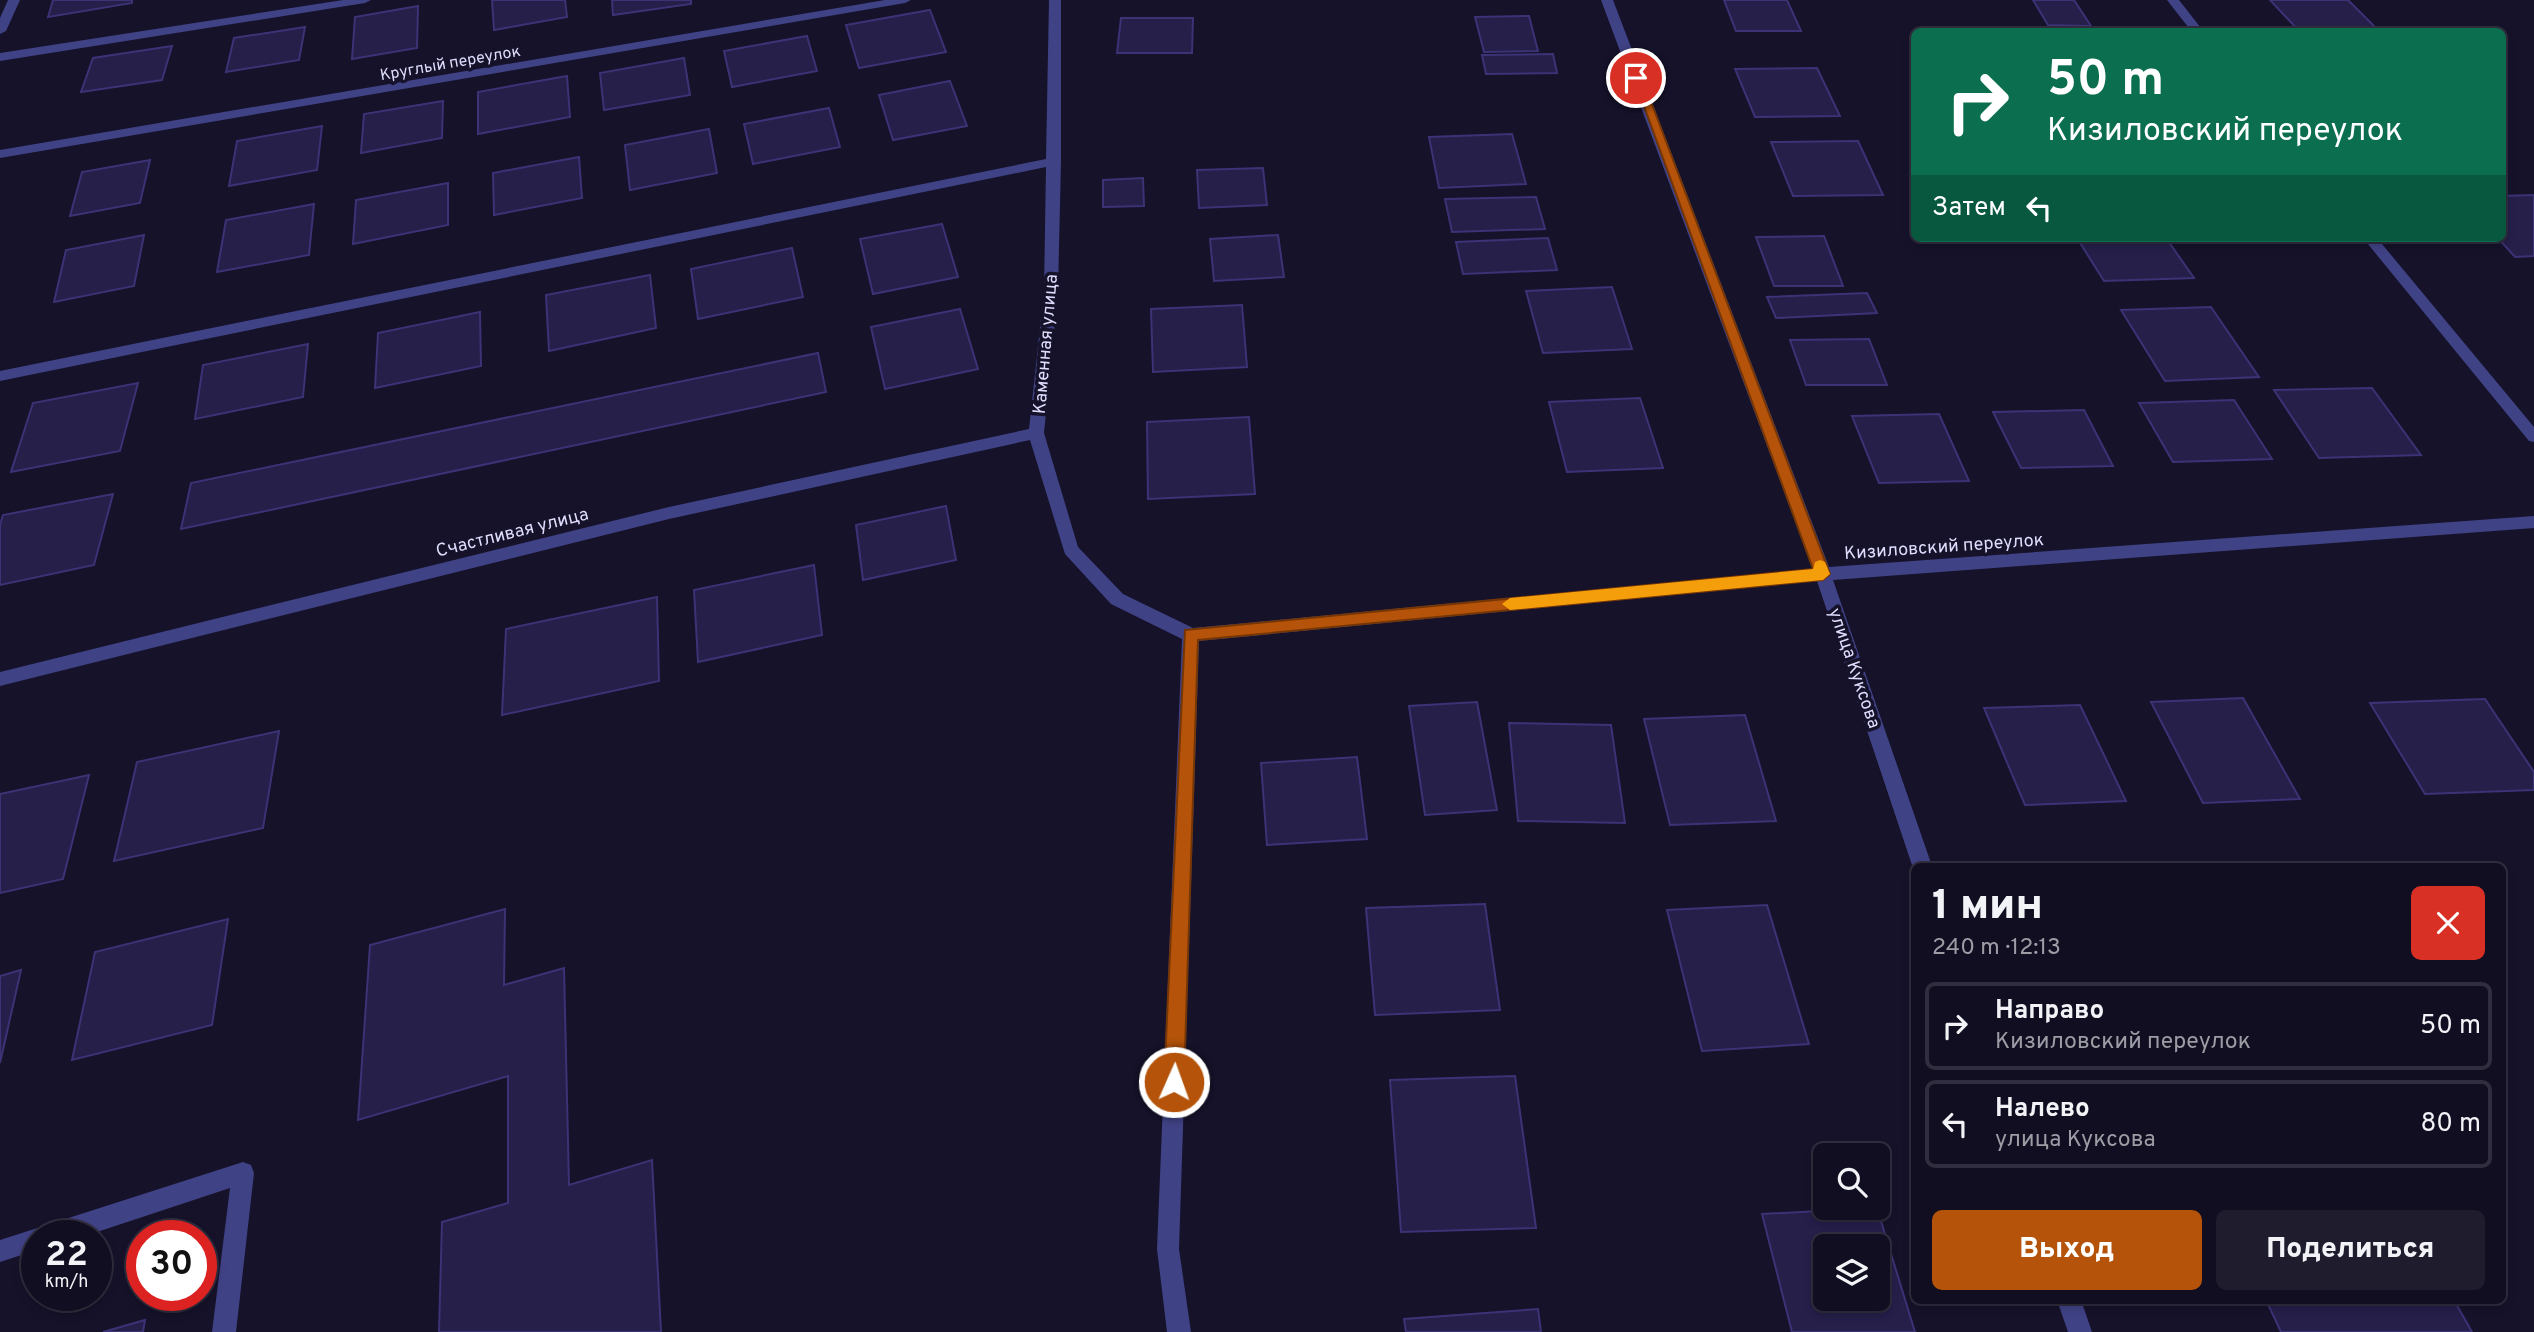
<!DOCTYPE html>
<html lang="ru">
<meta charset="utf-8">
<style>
body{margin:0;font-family:Overpass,sans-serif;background:#1e1c2d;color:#f1f3f6;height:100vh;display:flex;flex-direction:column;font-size:26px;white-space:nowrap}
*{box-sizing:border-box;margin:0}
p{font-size:23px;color:#9c9ca5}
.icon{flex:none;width:38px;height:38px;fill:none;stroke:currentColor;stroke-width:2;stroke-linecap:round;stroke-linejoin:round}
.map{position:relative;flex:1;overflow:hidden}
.details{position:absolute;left:1911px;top:863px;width:595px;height:441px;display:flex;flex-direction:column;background:#100e20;border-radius:10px;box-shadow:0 4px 10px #0003,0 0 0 2px #302e3e}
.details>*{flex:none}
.hud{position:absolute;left:1911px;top:28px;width:595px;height:214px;border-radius:10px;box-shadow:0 4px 10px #0003,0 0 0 2px #302e3e;background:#0b6e4f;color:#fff;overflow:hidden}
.buttons{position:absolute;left:1813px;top:1143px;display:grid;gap:14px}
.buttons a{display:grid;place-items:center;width:77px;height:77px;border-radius:10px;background:#100e20;box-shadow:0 4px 10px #0003,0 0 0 2px #302e3e;font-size:35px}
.speed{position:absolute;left:21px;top:1220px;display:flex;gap:14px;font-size:35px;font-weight:700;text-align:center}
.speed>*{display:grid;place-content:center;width:91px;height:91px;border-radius:50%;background:#100e20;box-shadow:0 4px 10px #0003,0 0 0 2px #302e3e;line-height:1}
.speed small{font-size:18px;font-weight:400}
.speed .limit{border:10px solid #d22;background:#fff;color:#111}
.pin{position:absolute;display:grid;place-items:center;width:60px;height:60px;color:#fff;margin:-30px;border:4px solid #fff;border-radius:50%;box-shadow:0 2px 7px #0007}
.me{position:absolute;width:77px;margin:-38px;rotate:2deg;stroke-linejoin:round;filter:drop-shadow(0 0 5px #0008)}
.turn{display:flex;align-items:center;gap:24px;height:147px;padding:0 21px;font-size:32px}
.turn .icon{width:91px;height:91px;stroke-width:2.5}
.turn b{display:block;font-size:49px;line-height:60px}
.then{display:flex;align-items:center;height:66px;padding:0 21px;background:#0003;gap:14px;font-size:26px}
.round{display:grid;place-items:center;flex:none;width:74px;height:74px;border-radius:10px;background:#1e1c2d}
.summary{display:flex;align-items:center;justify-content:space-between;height:119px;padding:0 21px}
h1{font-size:42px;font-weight:800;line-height:52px}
.primary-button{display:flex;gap:14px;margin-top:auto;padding:14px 21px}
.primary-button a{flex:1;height:80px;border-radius:10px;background:#b45309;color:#fff;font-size:28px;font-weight:800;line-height:80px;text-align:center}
.primary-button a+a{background:#1e1c2d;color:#f1f3f6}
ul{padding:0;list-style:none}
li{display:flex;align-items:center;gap:21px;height:88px;margin:0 14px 10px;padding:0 7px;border:4px solid #302e3e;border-radius:10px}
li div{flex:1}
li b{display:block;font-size:26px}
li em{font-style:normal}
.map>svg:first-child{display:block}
</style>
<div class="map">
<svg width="2534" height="1332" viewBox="0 0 2534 1332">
<rect width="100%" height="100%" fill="#15122a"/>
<!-- building -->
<path fill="#251f4a" stroke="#3b3375" stroke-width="2" fill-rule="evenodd" d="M53 0H132V3L48 17Z
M492 0H565L567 17 494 30Z
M612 0H691V4L613 15Z
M1724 0H1787L1801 31H1736Z
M2033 0H2074L2091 26 2048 25Z
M2270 0H2348L2377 29 2300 32Z
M418 6 417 48 352 59 355 17Z
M930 10 946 52 859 68 846 25Z
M1529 16 1538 51 1484 52 1475 17Z
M1121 18H1193L1192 53H1117Z
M305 27 299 60 226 72 234 38Z
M807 36 817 71 732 87 724 51Z
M172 46 162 80 81 92 93 58Z
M1553 54 1557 73 1486 74 1482 55Z
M684 58 690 95 604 110 600 73Z
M1817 68 1840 116 1755 117 1735 69Z
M567 76 570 117 478 134V92Z
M950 81 967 126 893 140 879 95Z
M443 101 442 138 361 153 364 114Z
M829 108 840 147 753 164 744 124Z
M322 126 317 170 229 186 237 141Z
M709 129 717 173 630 190 625 145Z
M1512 134 1526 184 1439 188 1429 137Z
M1858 141 1883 195 1793 196 1771 142Z
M579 157 582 198 494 215 493 173Z
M150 160 140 203 70 216 82 172Z
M1263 168 1267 205 1199 208 1197 170Z
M1143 178 1144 206 1103 207V180Z
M448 183V225L353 244 356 200Z
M2534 195V256L2515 257 2498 238H2502V196Z
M1536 197 1545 229 1452 232 1445 199Z
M314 204 309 255 217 272 226 220Z
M942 224 958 277 873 294 860 239Z
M144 235 134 286 54 302 66 250Z
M1278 235 1284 277 1214 281 1210 239Z
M1824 236 1843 286H1774L1756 237Z
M1548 238 1557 270 1463 274 1456 242Z
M2077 238H2166L2194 278 2104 281Z
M792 248 803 297 698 319 691 269Z
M650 275 656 328 549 351 546 295Z
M1612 287 1632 349 1543 353 1526 291Z
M1867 293 1877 313 1776 318 1767 297Z
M1242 305 1247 367 1153 372 1151 309Z
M2211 307 2259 377 2165 381 2121 310Z
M960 309 978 369 885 389 871 327Z
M480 312 481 366 375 388 378 333Z
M1869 339 1887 385H1806L1790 340Z
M308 344 303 397 195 419 203 365Z
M818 353 826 392 181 529 191 483Z
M138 383 120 451 11 472 33 403Z
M2372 388 2421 455 2319 458 2274 390Z
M1640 398 1663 468 1567 472 1549 402Z
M2234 400 2272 459 2173 462 2139 403Z
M2084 410 2113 466 2021 468 1993 412Z
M1939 414 1969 481 1879 483 1852 416Z
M1249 417 1255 494 1148 499 1147 422Z
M113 494 94 565 0 585V525L3 515Z
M946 506 956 560 863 580 856 525Z
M814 565 822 635 698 662 694 590Z
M657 597 659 681 502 715 506 629Z
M2243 698 2300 799 2203 803 2151 702Z
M2485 699 2534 772V790L2425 794 2370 703Z
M1477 702 1497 810 1425 815 1409 706Z
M2080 705 2126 801 2025 805 1984 708Z
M1745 715 1776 821 1670 825 1644 719Z
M1509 723 1611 725 1625 823 1518 821Z
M279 731 263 828 114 861 137 762Z
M1357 757 1367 839 1267 845 1261 763Z
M89 775 63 879 0 893V794Z
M1485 904 1500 1010 1375 1015 1366 908Z
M1767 905 1809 1044 1702 1051 1667 910Z
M505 909 504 985 564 968 569 1185 652 1160 661 1332H439L442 1222 508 1203V1076L358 1120 370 945Z
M228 919 212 1025 72 1060 95 952Z
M21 970 0 1063V976Z
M1515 1076 1536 1228 1401 1232 1390 1080Z
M1877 1208 1915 1332H1792L1762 1214ZM1825 1246H1878V1298H1825Z
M2266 1300H2454L2472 1332H2281Z
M1538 1309 1541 1332H1406L1404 1319Z
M145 1320 143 1332H103Z"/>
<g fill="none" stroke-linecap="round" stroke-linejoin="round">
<!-- minor -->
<path fill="#404286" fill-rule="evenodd" d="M8 0H20L6 31 0 34V18Z
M343 0H371L365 3 0 61V53Z
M885 0H911L905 3 0 158V150Z
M1049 0H1061V161L1058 291 1044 433 1078 547 1123 594 1193 628 1813 569 1601 0H1613L1829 567 2534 516V528L1833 580 1932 866H1914V871L1817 581 1199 641 1179 1249 1191 1332H1167L1157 1249 1182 639 1111 604 1065 554 1030 440 669 519 0 686V672L669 507 1029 429 1044 291 1046 167 0 381V371L1046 159Z
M2167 0H2179L2204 32H2192Z
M2363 238H2377L2534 427V442L2529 441Z
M243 1162 251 1165 254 1173 236 1332H212L230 1188 85 1236H37V1250L0 1262V1240Z
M2057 1300H2081L2092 1332H2068Z"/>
</g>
<!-- route -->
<path fill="#b45309" stroke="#753606" stroke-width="2" d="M1633 76 1642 78 1830 574 1823 580 1198 640 1184 1082 1181 1088 1174 1091 1167 1088 1164 1082 1185 630 1813 569Z"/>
<!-- slow -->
<path fill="#f59e0b" d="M1820 560 1825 562 1830 574 1823 580 1510 610 1502 604 1510 598 1813 569 1815 562Z"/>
<g text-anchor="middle" stroke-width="7" stroke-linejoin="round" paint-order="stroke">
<!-- far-street labels -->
<g font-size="16" fill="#deddfd" stroke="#15122a">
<text transform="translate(450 62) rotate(-10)" y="6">Круглый переулок</text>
</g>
<!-- street labels -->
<g font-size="18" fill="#deddfd" stroke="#15122a">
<text transform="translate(1045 344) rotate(-85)" y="6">Каменная улица</text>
<text transform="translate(512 532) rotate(-14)" y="6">Счастливая улица</text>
<text transform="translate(1944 546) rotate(-4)" y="6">Кизиловский переулок</text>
<text transform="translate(1855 668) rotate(71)" y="6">улица Куксова</text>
</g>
</g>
</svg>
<div class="buttons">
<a><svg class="icon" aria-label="search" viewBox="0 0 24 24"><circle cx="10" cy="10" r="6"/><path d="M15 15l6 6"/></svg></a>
<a><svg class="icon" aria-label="layers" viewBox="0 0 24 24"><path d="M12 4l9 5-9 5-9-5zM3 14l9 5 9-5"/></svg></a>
</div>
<div class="speed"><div>22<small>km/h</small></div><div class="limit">30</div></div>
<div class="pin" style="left:1636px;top:78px;background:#d93025"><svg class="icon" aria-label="arrive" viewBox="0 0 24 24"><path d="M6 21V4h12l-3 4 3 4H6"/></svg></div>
<svg class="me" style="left:1174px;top:1082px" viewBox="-20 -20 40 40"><circle r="17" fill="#b45309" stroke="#fff" stroke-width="3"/><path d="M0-11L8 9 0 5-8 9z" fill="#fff"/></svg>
<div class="hud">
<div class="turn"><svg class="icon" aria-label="right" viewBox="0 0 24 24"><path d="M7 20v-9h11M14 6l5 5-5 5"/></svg><div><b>50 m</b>Кизиловский переулок</div></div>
<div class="then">Затем<svg class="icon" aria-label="left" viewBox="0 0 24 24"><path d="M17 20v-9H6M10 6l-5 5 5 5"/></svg></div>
</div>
<section class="details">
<div class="summary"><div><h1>1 мин</h1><p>240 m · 12:13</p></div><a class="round" style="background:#d93025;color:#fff"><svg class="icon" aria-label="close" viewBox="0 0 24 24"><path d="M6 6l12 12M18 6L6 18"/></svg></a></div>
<ul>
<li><svg class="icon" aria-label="right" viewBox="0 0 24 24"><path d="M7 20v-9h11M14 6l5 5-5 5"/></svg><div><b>Направо</b><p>Кизиловский переулок</p></div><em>50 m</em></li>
<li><svg class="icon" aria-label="left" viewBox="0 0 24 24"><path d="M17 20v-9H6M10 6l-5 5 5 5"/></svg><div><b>Налево</b><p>улица Куксова</p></div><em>80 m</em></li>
</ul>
<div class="primary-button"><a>Выход</a><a>Поделиться</a></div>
</section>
</div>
